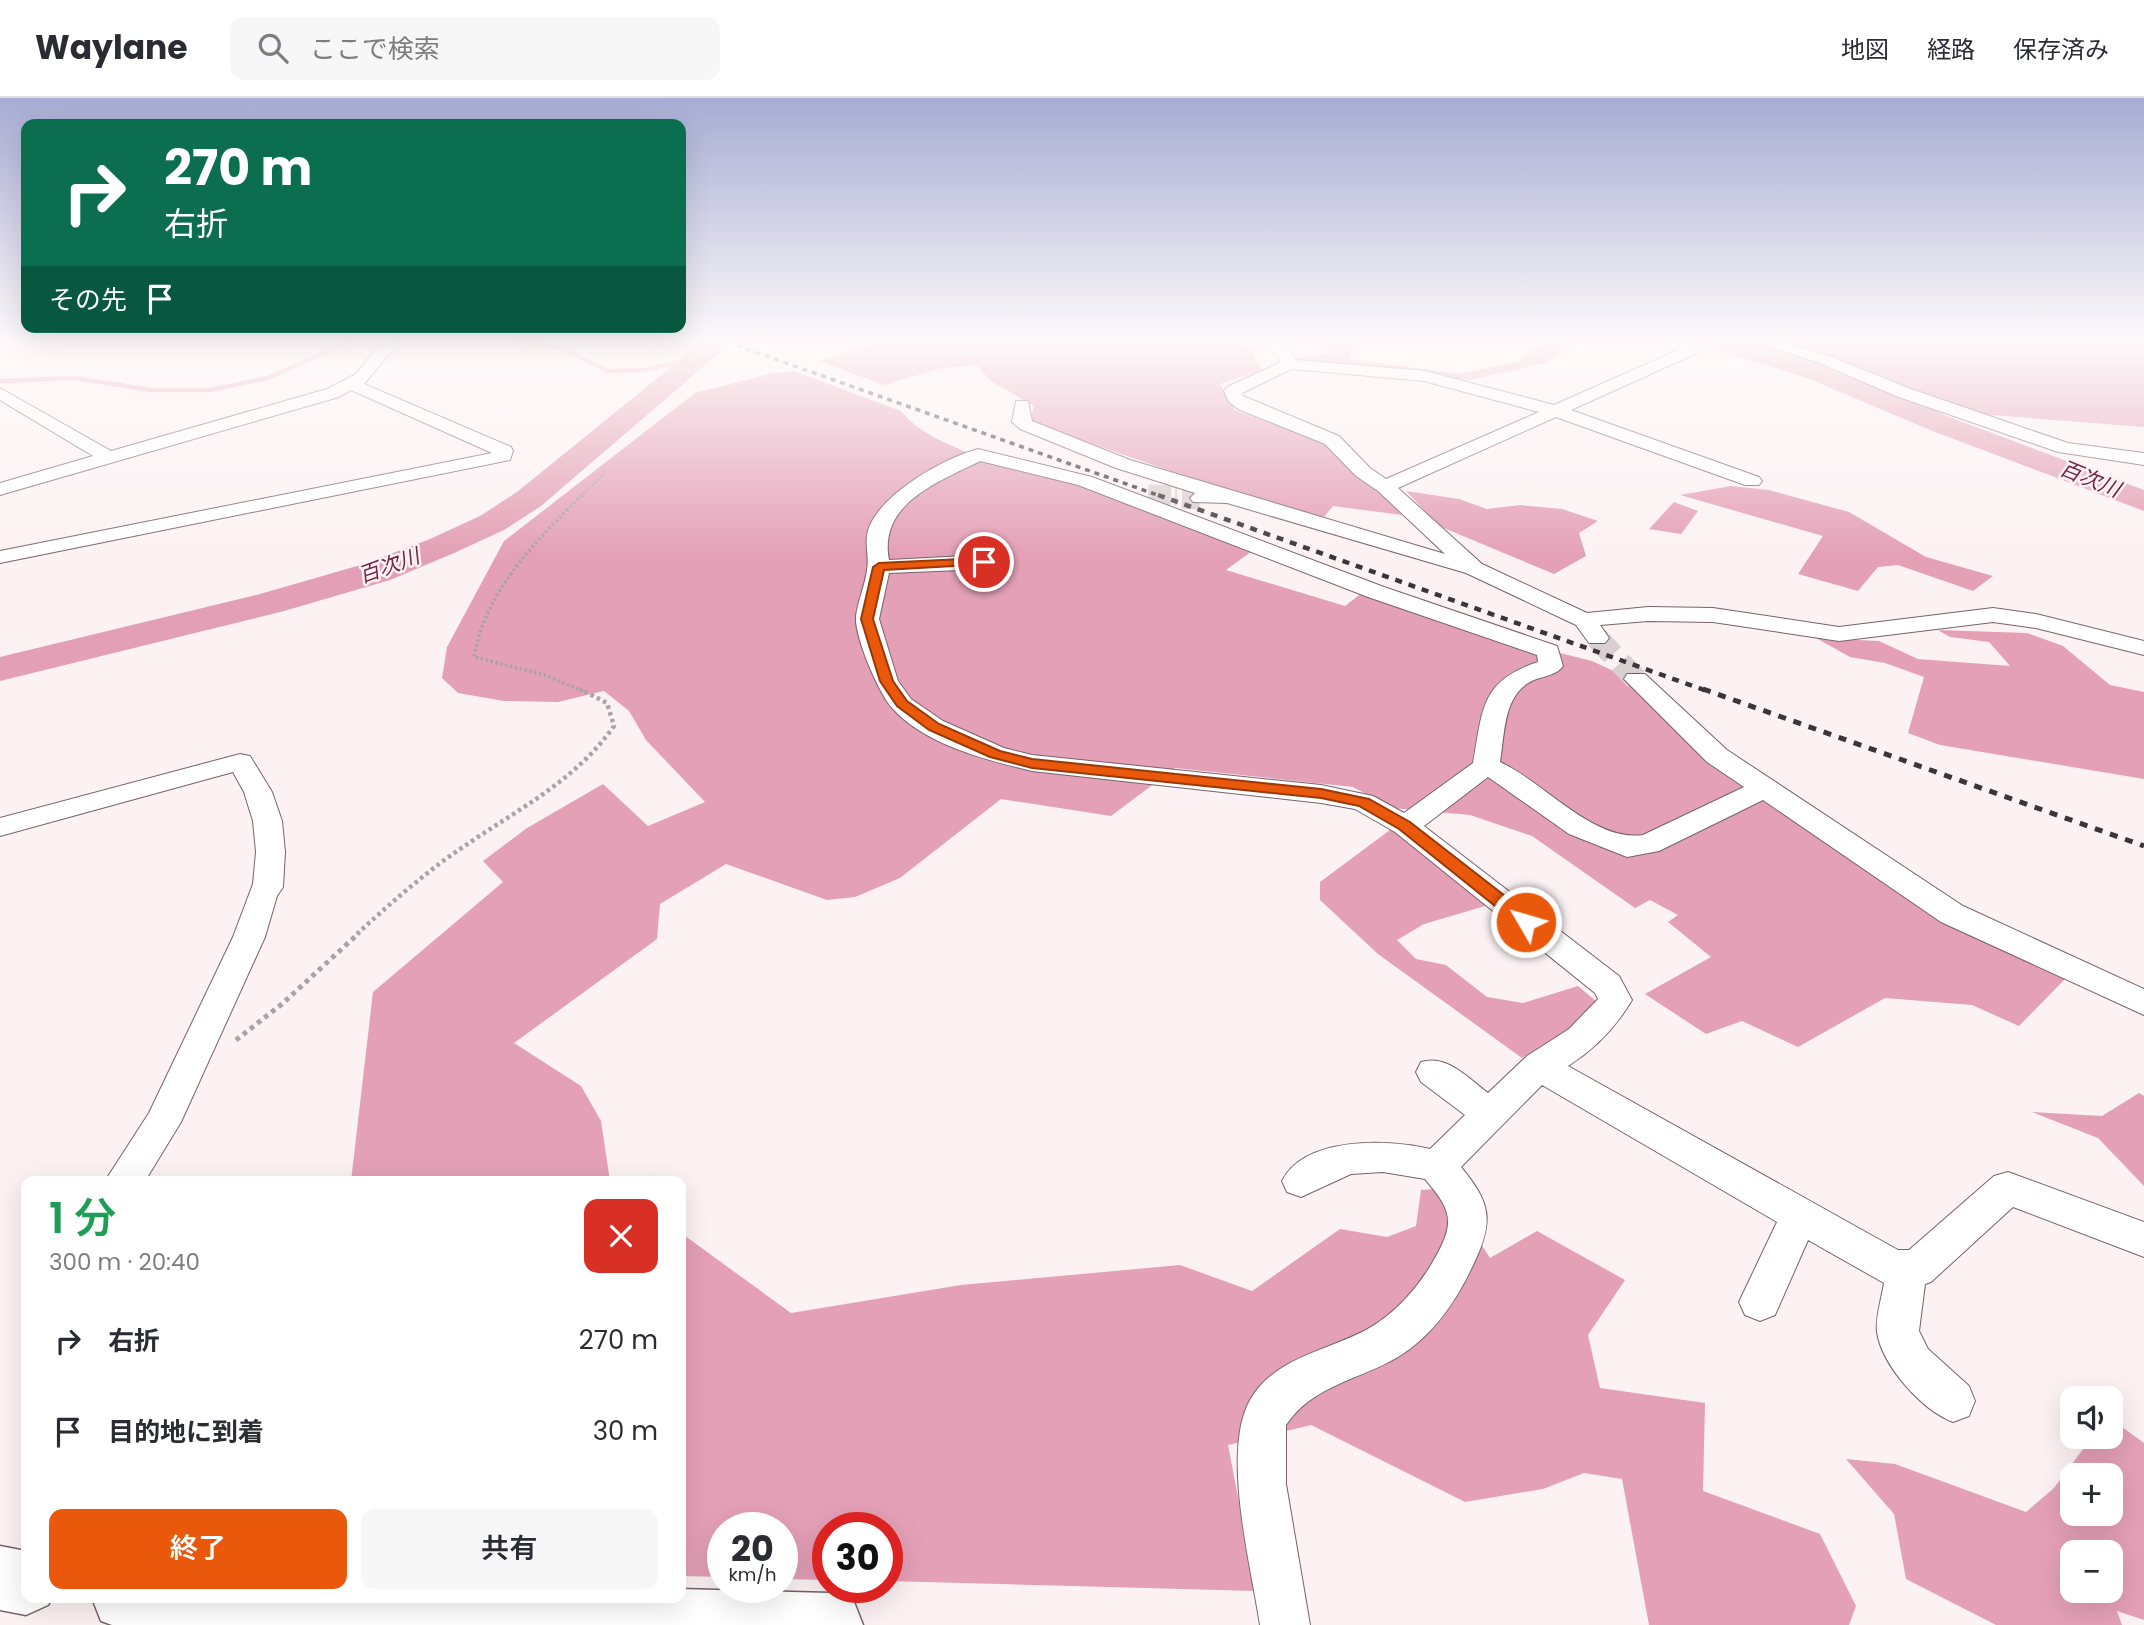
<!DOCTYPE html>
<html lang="ja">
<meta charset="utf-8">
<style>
body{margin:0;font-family:Poppins,"Noto Sans JP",sans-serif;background:#f7f7f7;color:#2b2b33;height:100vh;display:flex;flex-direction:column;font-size:26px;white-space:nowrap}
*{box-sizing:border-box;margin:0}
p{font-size:23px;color:#7c7c81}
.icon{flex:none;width:38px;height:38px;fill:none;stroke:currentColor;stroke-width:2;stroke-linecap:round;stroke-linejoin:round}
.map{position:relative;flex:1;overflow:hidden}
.drawer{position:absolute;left:21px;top:1078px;width:665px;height:427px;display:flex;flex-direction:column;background:#fff;border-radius:14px;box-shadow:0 7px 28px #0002}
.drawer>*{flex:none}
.top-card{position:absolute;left:21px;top:21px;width:665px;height:214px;border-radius:14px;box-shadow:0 7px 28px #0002;background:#0b6e4f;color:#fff;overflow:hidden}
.tools{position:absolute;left:2060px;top:1288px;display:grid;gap:14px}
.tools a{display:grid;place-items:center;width:63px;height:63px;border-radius:14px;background:#fff;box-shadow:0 7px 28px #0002;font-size:35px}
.speed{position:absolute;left:707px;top:1414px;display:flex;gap:14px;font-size:35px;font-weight:700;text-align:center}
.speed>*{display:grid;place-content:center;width:91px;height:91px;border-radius:50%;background:#fff;box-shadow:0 7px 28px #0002;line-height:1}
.speed small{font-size:18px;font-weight:400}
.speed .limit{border:10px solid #d22;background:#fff;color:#111}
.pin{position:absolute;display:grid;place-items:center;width:60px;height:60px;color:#fff;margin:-30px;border:4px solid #fff;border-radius:50%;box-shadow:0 2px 7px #0007}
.me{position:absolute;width:77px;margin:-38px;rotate:308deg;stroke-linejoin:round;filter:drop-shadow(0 0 5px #0008)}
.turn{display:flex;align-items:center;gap:24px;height:147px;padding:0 28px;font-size:32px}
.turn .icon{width:91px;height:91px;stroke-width:2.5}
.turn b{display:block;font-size:49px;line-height:60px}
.then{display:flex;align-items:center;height:66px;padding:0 28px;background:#0003;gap:14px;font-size:26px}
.round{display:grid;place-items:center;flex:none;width:74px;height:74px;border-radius:14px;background:#f7f7f7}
.head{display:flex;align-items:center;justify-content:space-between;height:119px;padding:0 28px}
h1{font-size:42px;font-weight:600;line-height:52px;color:#1e9e55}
.cta{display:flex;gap:14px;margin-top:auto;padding:14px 28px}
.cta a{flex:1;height:80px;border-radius:14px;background:#ea580c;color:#fff;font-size:28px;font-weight:600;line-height:80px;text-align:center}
.cta a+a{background:#f7f7f7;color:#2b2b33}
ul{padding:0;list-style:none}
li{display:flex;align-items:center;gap:21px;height:91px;padding:0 28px}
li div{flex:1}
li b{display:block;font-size:26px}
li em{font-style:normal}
header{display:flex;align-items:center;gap:42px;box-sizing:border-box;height:98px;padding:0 35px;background:#fff;border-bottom:2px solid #e1e1e2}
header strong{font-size:33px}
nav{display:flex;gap:38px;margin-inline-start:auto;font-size:24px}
.search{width:490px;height:63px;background:#f7f7f7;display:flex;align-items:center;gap:18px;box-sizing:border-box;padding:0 24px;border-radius:14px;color:#7c7c81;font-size:26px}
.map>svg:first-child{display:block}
</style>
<header>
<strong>Waylane</strong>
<div class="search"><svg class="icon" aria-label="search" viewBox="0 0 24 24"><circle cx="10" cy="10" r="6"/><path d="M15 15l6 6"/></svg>ここで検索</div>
<nav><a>地図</a><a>経路</a><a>保存済み</a></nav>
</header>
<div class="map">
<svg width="2144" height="1527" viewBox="0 0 2144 1527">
<rect width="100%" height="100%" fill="#fcf2f4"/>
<!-- forest -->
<path fill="#e4a0b7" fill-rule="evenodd" d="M877 244H1224L1255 249 1254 260 1263 272 1220 286 1235 312 1326 344 1402 417 1333 408 1324 419 1239 397 1041 328 1030 323 1034 308 991 283 976 267 938 271 884 287 819 263Z
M1324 244H1349L1353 249 1349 261 1460 276 1517 264 1543 244H1576L1545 265 1469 282 1301 265 1299 260 1329 255Z
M1738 244H2144V329L1928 312 1764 250Z
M794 273 901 313C936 359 1057 378 1113 397 1160 412 1206 434 1252 453L1226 472 1345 508 1363 494 1480 535 1592 563 1620 576 1704 657 2068 878 2019 928 1972 907 1885 900 1798 949 1742 923 1706 936 1645 896 1711 859 1668 824 1678 817 1650 802 1635 810 1532 738 1470 717 1392 710 1353 689 1175 670 1111 718 1001 701 900 780 855 799 827 802 726 766 660 806 657 841 514 945 581 988 601 1023 610 1083H351L373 894 503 784 483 763 527 730 603 686 648 728 705 704 646 642 629 613 604 593 558 604 504 603 458 595 442 580 447 549 504 443 695 295 774 275Z
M1731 388 1769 392 1849 414 1926 459 1993 478 1973 493 1898 467 1878 469 1858 493 1798 476 1823 438 1680 397Z
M1406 393 1459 401 1487 411 1520 407 1562 411 1598 423 1579 435 1586 458 1554 476 1439 428Z
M1674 404 1698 413 1681 436 1649 431Z
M1938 532 2027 535 2063 548 2110 587 2144 594V681L1940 647 1908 635 1924 579 1885 565 1850 559 1816 540 1879 543 1918 561 2010 568 1989 544 1950 539Z
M1394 729 1492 806 1424 826 1397 842 1416 861 1446 867 1487 899 1523 905 1578 888 1597 904 1579 925 1522 960 1378 856 1320 802V784Z
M2139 995 2144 998V1088L2098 1040 2032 1014 2102 1018Z
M1445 1090 1490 1160 1537 1133 1625 1182 1588 1237 1600 1290 1705 1305 1703 1393 1820 1436 1856 1508 1849 1527H1649L1622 1381 1584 1375 1543 1391 1465 1404 1311 1327 1228 1347 1256 1493 887 1483V1430H828V1482L782 1481V1430H723V1479L681 1478V1135L791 1215 961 1187 1180 1167 1252 1193 1340 1131 1387 1139 1416 1128 1421 1092Z
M2111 1321 2144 1345V1522L2117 1513 2122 1527H1996L1906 1481 1894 1416 1846 1361 1895 1366 2026 1414 2054 1390 2092 1339H2110ZM2072 1377H2110V1416H2072ZM2072 1454H2110V1493H2072Z"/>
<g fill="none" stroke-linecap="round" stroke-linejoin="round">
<!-- stream -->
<path stroke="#e39fb5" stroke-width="4.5" d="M517 244 561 250 608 273 644 272 704 259
M0 283 75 280 151 292H210L268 280 349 244"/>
<!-- river -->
<path fill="#e39fb5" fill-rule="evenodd" d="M702 244H732L541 408 504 432 454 455 390 482 284 513 0 583V559L260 496 364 466 430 441 480 418 517 394Z
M1707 244H1749L1827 268 1952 320 2144 392V413L1930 332 1807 280 1711 250Z"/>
<!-- minor-tunnel-far1 -->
<path stroke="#d9cfd1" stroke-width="18" stroke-dasharray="18 9" stroke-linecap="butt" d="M1148 398 1177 399"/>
<!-- minor-tunnel -->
<path stroke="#d9cfd1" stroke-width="23" stroke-dasharray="23 11" stroke-linecap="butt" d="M1148 398 1200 400
M1597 540 1636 581"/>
<!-- minor casing -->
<g stroke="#776269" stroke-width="2">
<path id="minor" d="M382 244H399L364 286 511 349 513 353 510 362 0 465V453L492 355 351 292 339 299 0 397V385L93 358 0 302V290L111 353 327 291 356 276Z
M1254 244C1274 244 1285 243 1296 262L1425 273 1554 307 1676 253 1658 244H1683L1697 249V255L1571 312 1759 379 1762 383 1759 387H1745L1556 319 1398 390 1482 466 1587 515 1648 509 1713 510 1839 529 1993 510 2036 516 2144 543V557L2036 530 1993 524 1839 543 1713 524 1648 523 1600 527 1609 540 1605 545H1589L1576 527 1466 475 1227 405 1193 404 1190 400 1195 395 1116 370 1020 331 1012 324 1016 303H1028L1032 323 1130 362 1445 456 1378 393 1356 378 1325 346 1238 311 1229 304 1224 293 1227 289 1281 264 1276 255ZM1292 271 1424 283 1539 314 1386 381 1370 370 1339 338 1243 298 1242 295Z
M1757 244H1783L1834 260 1908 290 2068 345 2144 355V367L2058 354 1896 298 1822 266Z
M978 351 1092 379 1384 489 1557 548 1563 568C1557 577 1544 578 1534 582 1503 595 1505 635 1500 664 1544 684 1593 744 1643 737L1744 689 1707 664 1624 581 1627 576H1645L1727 652 1963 808 2144 891V917L1941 824 1763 702 1659 753 1627 759 1569 736 1488 679 1424 728 1619 878 1632 902C1616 929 1595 951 1568 968L1898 1152H1909L1994 1078 2008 1074 2144 1124V1159L2013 1109 1931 1184 1925 1186 1919 1233 1928 1251 1969 1288 1975 1303 1969 1318 1953 1324C1922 1312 1882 1268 1877 1234 1875 1220 1882 1199 1884 1185L1808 1142 1775 1217 1760 1223 1745 1217 1739 1204 1777 1124 1542 987 1461 1069C1491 1105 1494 1123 1474 1165 1457 1202 1434 1237 1398 1259 1359 1282 1313 1287 1286 1327V1386L1310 1527H1260C1251 1468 1221 1354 1250 1302 1274 1260 1326 1253 1366 1232 1395 1216 1419 1189 1435 1160 1456 1123 1451 1112 1425 1081L1383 1074 1351 1076 1301 1099 1287 1094 1282 1083C1304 1038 1389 1041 1430 1051L1465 1017 1421 984 1416 974 1421 964C1447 956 1468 980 1488 995L1527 958 1569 931 1598 901 1595 895 1395 734 1355 711 1321 705 1032 673C986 662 926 647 893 611 879 596 854 538 856 518 858 503 865 487 867 472 870 455 862 442 871 425 887 393 944 360 978 351ZM980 363 1078 387 1368 499 1537 557 1538 564C1480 583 1483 611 1473 665L1404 715 1373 698 1321 687 1032 657 1004 650 943 623 911 601 898 583 879 521 889 475 984 471 995 464 984 457 889 462C878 405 939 384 980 363Z
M240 656 250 658 272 694 282 723 285 754 283 789 277 798 265 839 181 1024 145 1083H105L149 1015 233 839 253 786 256 754 253 723 244 694 233 674 0 738V720Z"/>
</g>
<!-- primary casing -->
<g stroke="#776269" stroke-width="3">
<path id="primary" d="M0 1448 26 1453V1500H52L48 1507 26 1517 0 1512Z
M681 1491 831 1495 854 1504 863 1527H112L101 1523 92 1500H681Z"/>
</g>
<!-- path-far3 -->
<path stroke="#aba2a4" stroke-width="2.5" stroke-dasharray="2 2" stroke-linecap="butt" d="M580 399 604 376"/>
<!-- path-far2 -->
<path stroke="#aba2a4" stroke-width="3.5" stroke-dasharray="2.5 2.5" stroke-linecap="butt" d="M582 397C536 443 485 493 474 559L542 576 583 593"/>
<!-- path-far1 -->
<path stroke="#aba2a4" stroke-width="4.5" stroke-dasharray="3.5 3.5" stroke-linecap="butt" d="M357 836C392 804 429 771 469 745 522 709 577 681 614 628L607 605 580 591"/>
<!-- path -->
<path stroke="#aba2a4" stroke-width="5" stroke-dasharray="4.5 4.5" stroke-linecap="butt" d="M236 942 282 906 359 835"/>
<!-- minor -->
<use href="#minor" fill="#fff" fill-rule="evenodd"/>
<!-- primary -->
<use href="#primary" fill="#fff" fill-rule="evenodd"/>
<!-- rail-far2 -->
<path stroke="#3c3436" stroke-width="3.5" stroke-dasharray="5 5" stroke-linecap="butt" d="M727 244 1163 399"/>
<!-- rail-far1 -->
<path stroke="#3c3436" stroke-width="4.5" stroke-dasharray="7 7" stroke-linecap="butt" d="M1158 397 1707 593"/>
<!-- rail -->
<path stroke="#3c3436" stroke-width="5" stroke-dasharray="8 8" stroke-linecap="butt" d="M1703 591 2144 748"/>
</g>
<!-- sky -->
<linearGradient id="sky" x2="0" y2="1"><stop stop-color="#a6acd4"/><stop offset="0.53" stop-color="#fef9fa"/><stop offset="1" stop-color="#fef9fa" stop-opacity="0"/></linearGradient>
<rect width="2144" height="458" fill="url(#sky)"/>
<!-- route -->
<path fill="#ea580c" stroke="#983908" stroke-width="2" d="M984 460 988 461V466L884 472 873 521 893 583 907 603 939 626 1000 653 1032 661 1321 691 1369 701 1410 724 1532 819 1535 824 1532 828H1520L1399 731 1359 708 1321 700 1032 670 990 659 929 632 897 608 880 583 861 521 873 469 879 465Z"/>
<g text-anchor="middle" stroke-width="5" stroke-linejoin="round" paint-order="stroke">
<!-- far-water labels -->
<g font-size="21" font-style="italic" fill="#722445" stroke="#fcf2f4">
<text transform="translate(2090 381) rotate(22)" y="7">百次川</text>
<text transform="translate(389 468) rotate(-20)" y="7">百次川</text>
</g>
</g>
</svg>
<div class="tools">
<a><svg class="icon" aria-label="sound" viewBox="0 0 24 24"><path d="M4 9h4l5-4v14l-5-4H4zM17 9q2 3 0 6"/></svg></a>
<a>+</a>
<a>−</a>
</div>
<div class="speed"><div>20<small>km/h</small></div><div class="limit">30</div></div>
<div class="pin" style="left:984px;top:464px;background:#d93025"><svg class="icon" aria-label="arrive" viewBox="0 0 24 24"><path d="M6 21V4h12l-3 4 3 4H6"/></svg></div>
<svg class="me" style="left:1526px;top:824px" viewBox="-20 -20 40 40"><circle r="17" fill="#ea580c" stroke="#fff" stroke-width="3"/><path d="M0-11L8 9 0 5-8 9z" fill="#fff"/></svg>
<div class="top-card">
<div class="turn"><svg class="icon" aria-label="right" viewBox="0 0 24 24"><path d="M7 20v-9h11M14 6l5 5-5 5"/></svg><div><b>270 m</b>右折</div></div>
<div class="then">その先<svg class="icon" aria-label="arrive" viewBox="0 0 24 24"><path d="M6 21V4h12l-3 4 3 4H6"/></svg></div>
</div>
<section class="drawer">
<div class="head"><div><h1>1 分</h1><p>300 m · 20:40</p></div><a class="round" style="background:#d93025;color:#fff"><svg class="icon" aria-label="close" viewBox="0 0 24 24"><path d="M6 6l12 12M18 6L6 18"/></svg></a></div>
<ul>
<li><svg class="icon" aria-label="right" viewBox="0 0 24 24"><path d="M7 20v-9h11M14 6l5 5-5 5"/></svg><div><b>右折</b></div><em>270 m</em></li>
<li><svg class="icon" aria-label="arrive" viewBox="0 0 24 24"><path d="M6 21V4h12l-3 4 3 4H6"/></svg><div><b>目的地に到着</b></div><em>30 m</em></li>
</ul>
<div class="cta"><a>終了</a><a>共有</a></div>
</section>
</div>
